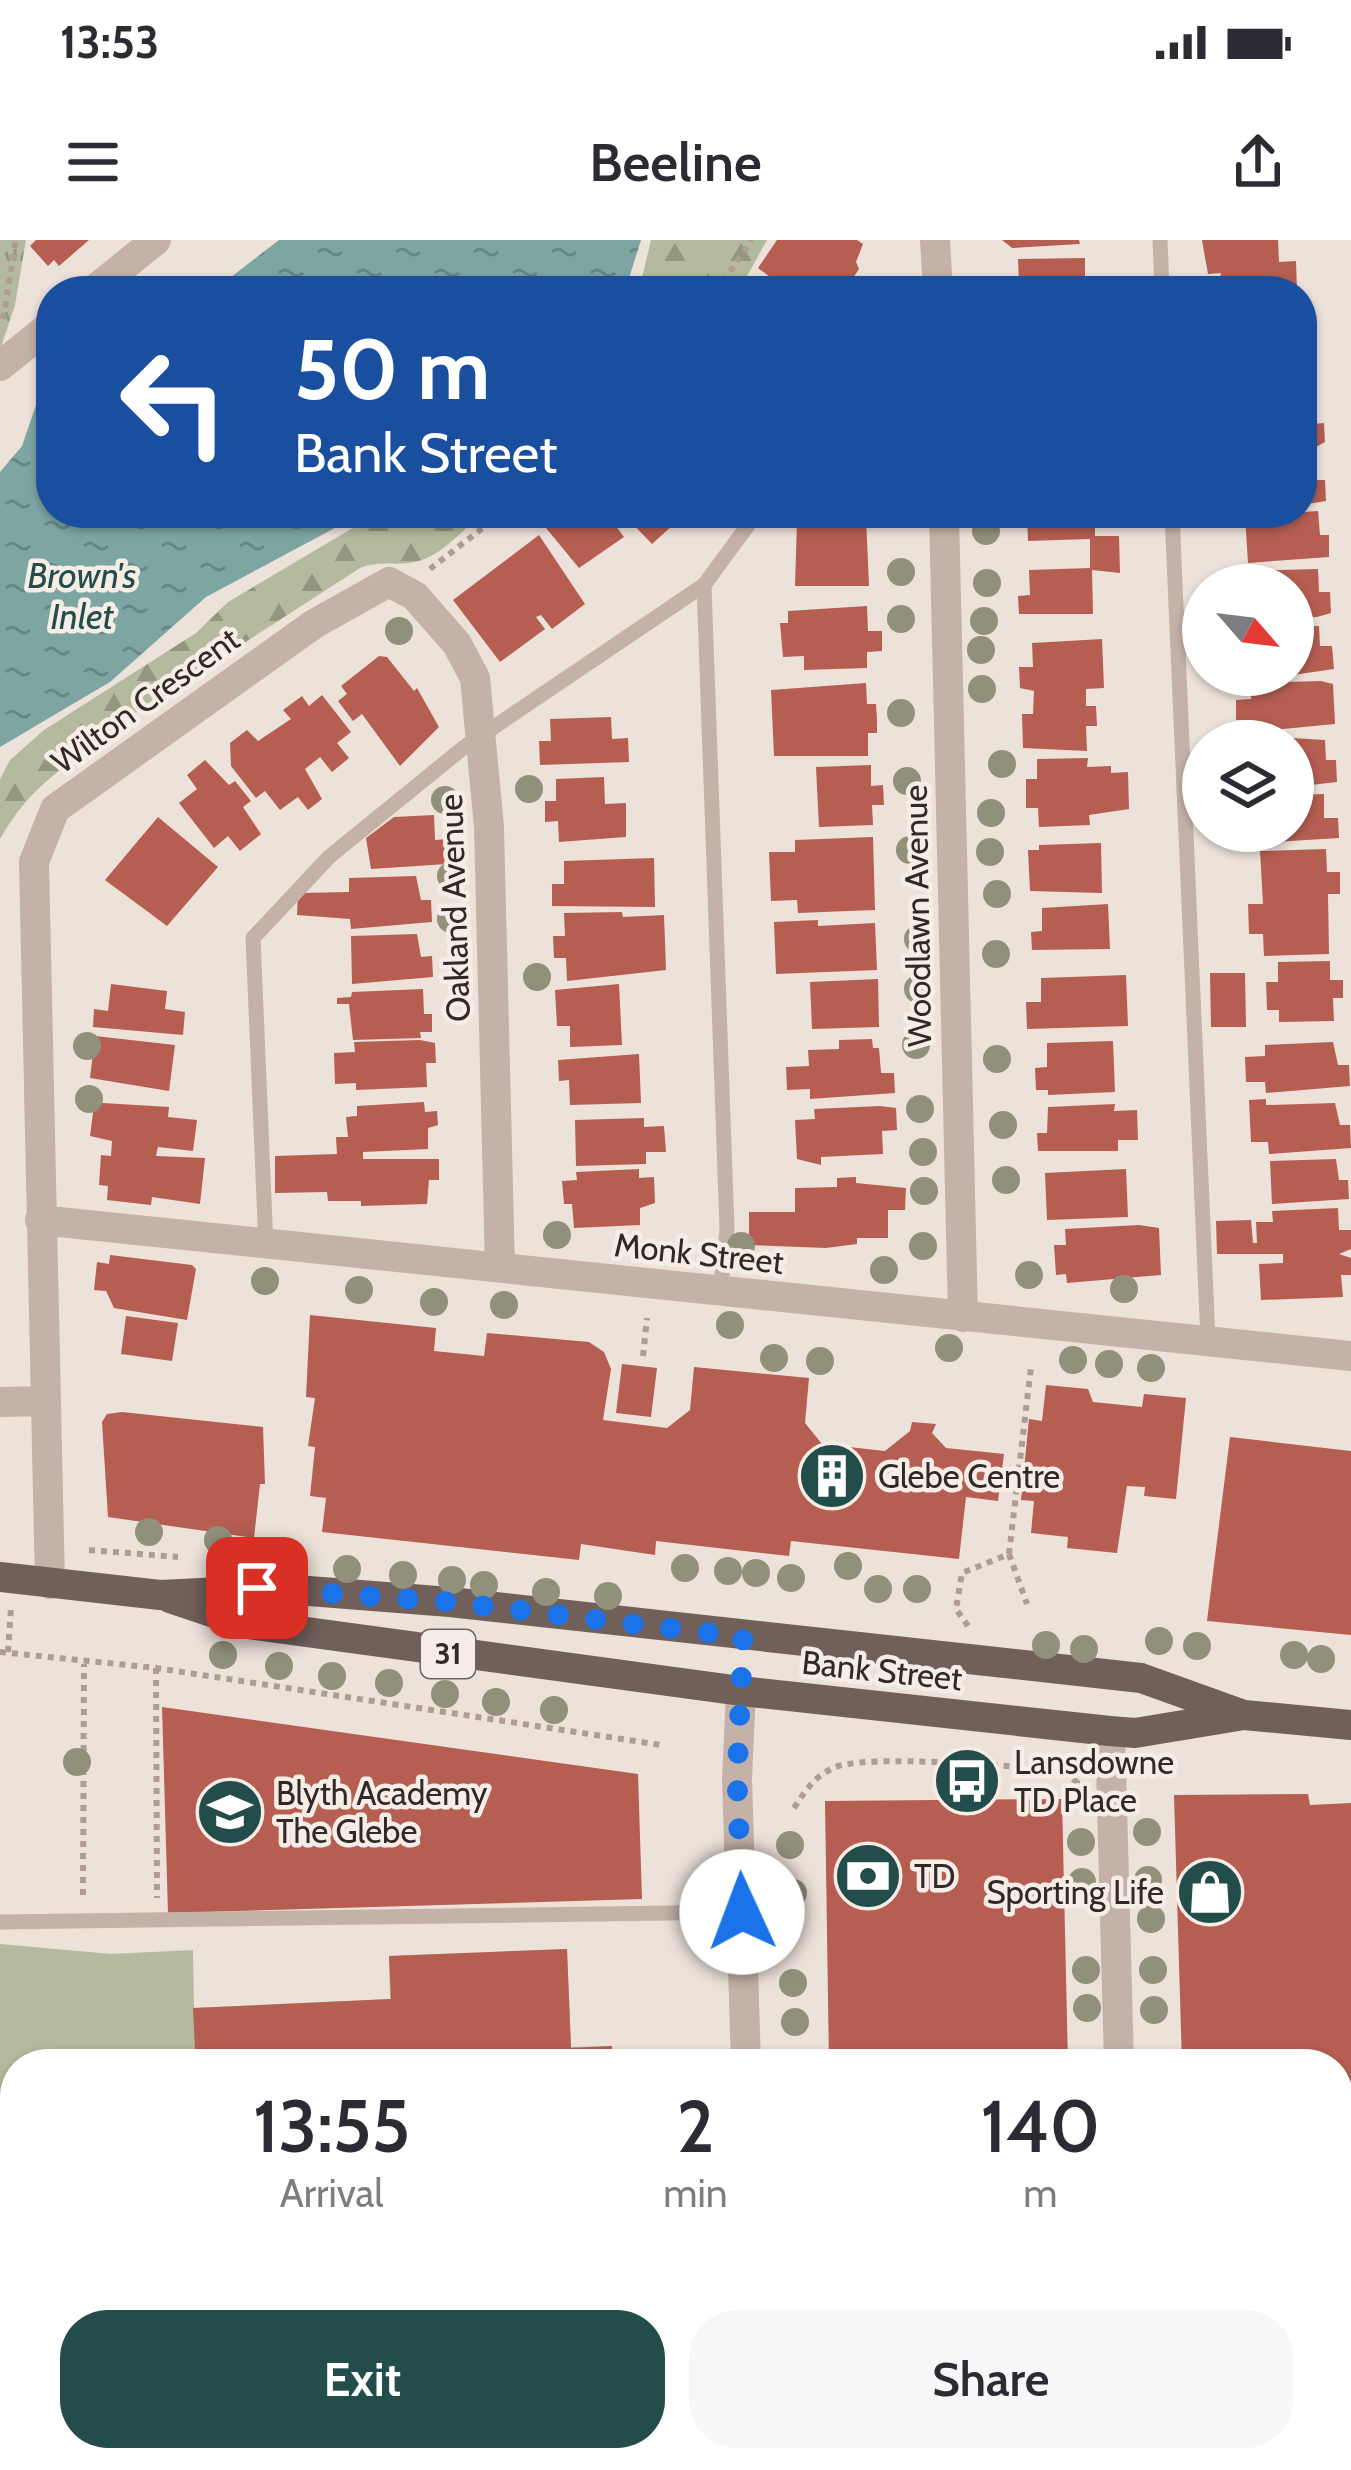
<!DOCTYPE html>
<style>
body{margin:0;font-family:Cabin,sans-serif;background:#f7f7f7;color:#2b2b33;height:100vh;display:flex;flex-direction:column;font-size:45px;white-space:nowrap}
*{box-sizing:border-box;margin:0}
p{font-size:39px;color:#7c7c81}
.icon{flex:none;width:66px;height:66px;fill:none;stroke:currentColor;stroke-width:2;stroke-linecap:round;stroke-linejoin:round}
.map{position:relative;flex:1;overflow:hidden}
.details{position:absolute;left:0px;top:1809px;width:1353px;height:423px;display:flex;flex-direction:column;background:#fff;border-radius:48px 48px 0 0;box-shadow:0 3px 9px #0004}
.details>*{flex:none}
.banner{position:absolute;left:36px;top:36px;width:1281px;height:252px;border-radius:48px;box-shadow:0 3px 9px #0004;background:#1a4fa0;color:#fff;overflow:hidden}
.needle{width:78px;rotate:118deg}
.controls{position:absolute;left:1182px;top:324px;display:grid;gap:24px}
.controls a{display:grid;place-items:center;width:132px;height:132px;border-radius:50%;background:#fff;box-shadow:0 3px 9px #0004;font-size:60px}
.pin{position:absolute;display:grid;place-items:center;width:102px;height:102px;color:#fff;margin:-51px;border-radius:24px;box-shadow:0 6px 18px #0006}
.me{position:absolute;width:132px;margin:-66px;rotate:358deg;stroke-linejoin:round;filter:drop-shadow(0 0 9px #0008)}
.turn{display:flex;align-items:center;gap:42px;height:252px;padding:0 60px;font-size:54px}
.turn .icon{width:156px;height:156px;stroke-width:2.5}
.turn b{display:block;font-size:84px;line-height:102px}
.eta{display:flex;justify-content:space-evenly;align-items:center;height:204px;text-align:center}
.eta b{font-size:72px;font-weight:600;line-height:84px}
.primary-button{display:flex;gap:24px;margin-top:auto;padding:24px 60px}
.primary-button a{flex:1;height:138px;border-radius:48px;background:#234d4b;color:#fff;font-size:48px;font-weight:600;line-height:138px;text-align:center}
.primary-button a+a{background:#f7f7f7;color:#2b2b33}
.status{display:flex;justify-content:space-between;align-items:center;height:84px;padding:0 60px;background:#fff;direction:ltr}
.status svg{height:33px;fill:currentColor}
header{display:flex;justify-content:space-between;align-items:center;height:156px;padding:0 60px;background:#fff;font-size:54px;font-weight:600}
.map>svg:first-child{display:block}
</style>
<div class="status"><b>13:53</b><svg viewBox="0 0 49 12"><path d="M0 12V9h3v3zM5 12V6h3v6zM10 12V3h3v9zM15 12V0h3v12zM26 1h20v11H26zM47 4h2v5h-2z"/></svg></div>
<header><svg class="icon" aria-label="menu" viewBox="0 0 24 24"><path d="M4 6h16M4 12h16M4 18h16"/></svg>Beeline<svg class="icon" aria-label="share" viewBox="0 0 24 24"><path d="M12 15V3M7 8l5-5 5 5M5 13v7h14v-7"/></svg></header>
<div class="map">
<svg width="1351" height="2230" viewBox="0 0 1351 2230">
<defs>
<pattern id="grass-tufts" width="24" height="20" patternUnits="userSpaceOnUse" patternTransform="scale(3)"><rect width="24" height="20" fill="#b4ba9d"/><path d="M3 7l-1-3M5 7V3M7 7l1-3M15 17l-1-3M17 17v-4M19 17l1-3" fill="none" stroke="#939780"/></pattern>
<pattern id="forest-firs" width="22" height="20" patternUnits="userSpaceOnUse" patternTransform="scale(3)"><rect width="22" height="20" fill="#b4ba9d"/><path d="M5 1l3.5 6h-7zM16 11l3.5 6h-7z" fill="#939780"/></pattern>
<pattern id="water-ripples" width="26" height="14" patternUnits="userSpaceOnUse" patternTransform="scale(3)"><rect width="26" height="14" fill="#7da6a3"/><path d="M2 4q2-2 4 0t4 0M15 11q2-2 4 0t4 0" fill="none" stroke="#678785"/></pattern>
</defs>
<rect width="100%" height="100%" fill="#ede2da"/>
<!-- grass -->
<path fill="url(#grass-tufts)" d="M0 0H26L15 65 0 110Z"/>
<!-- forest -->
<path fill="url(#forest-firs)" d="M651 0H767L746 38 731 51H639Z
M378 273H484C460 291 441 319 409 323 391 325 379 321 360 328L97 498C55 537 29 548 0 599V539L10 520 44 490 196 393 228 362Z"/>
<!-- park -->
<path fill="#b4ba9d" d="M0 1704 111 1714 193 1710 194 1768 390 1759 389 1716 567 1709 571 1807 612 1806 613 1824H15V2217H629L630 2230H0Z"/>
<!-- water -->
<path fill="url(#water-ripples)" d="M279 0H641L625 51H213Z
M51 153V273H363L206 357 110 442 0 507V232L22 206 37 162Z"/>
<!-- building -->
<path fill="#b55e51" d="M36 0H89L59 26 54 20 48 26 30 6Z
M777 0H857L863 4 856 22 859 29 845 50 789 51 758 28Z
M1002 0H1079L1080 4 1012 8Z
M1202 0H1278L1279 22 1296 21 1297 51H1218L1221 33 1208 34Z
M1085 18V51H1007V44H1019L1018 19Z
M1302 86H1307V151H1302Z
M1302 162H1310L1313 184 1324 183 1325 202 1316 207H1302Z
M1302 216 1315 220V240H1325L1326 261 1302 265Z
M1318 271 1320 295H1329V317L1248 323 1245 276Z
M565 273H606L624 297 579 328 546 288Z
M622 273H661L673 285 652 304Z
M1027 273H1107V280L1095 281V296H1119L1120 333 1092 330 1093 374H1019L1018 356 1030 355 1029 330 1090 328V299L1028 301Z
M866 277 869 346H795L797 280Z
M539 295 585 364 552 389 541 375 536 377 545 389 500 422 453 360Z
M1318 329 1319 352H1330L1331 373 1317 377 1293 378V345H1248V331Z
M867 366 868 391H882V411L867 412V428L804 430V416L783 417 780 383H788V371Z
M1319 386 1320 406H1332L1334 429 1293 435V387Z
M1102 399 1104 448 1086 449V466H1096L1097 486H1086L1087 511 1023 508 1022 474H1033L1034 451 1020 448 1019 427H1033L1032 403Z
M379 416 387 417 414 451 417 448 439 487 400 526 362 474 353 481 338 461 347 454 341 446Z
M1321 441 1333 444 1335 484 1253 492V480H1236V460L1251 459V443Z
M866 443 867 464H876L877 479V493H868V516H774L771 450Z
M322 455 351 492 337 503 349 518 332 532 320 517 305 529 322 559 308 570 298 557 280 570 265 551 256 558 231 526 230 503 247 490 258 501 291 479 283 470 302 456 309 466Z
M611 477 612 499 628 498 629 522 540 525 539 501H551L550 479Z
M1293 498 1325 500 1326 520H1336L1337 542 1293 547Z
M1088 518 1087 527 1111 526V533L1128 532 1129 569 1089 575 1090 585 1039 587 1038 568H1026V539H1037V519Z
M205 520 229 545 235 541 251 561 243 567 261 594 240 611 228 596 214 608 179 563 197 549 187 535Z
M871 525V546L883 545 884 565H872L873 585 819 587 816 527Z
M604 537 605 564 626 563V597L559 602 558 581 545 582V561H556V539Z
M1324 554V578H1338L1339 598 1259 603V591H1293V555Z
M434 575 435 600 446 599 447 624 371 629 366 598 394 577Z
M158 577 218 627 167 686 105 640Z
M873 597 875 670 798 673 797 660 771 661 769 612H795V600Z
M1101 603 1102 653 1030 651 1028 610H1039V605Z
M1326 609 1327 632H1340V654H1328L1329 714 1264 716 1263 694H1249L1248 664H1263L1260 611Z
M654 618 655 667 552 666V644H564V621Z
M416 636 421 660H431L432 682 351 689 350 679 297 675 298 653 349 652V638Z
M1108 664 1110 709 1032 710 1031 692 1042 691V668Z
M622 672 623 677 664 675 666 730 567 741 566 718H554L553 696H565L564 673Z
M818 680V686L875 683 877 730 776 734 774 682Z
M417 694 421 717 432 716 433 737 352 744 351 696Z
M1330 721V740H1343V758H1333L1334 781 1279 782V770H1267L1266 742H1278V722Z
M1210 733H1245L1246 787H1211Z
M1126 735 1128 786 1027 789 1026 762H1041V738Z
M878 739 879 787 812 789 810 742Z
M111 744 167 751 165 769 185 772 183 795 93 787 94 769 108 771Z
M619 744 622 805 570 807V786H557L555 750Z
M423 749 424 774H432V792H420L421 798 353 800 349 764H337V758L351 757 352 752Z
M95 796 175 805 169 851 90 838Z
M872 799 873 808H879L881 833H894L895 853 810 859V849L787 850 786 827 809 826 808 810 839 809V800Z
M420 800 435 803 436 823H426L427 847 356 850V843L335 844 334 813 355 812 354 802Z
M1113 801 1115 852 1048 855V850H1036L1035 828 1047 827V803Z
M1333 802 1338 825H1349L1350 846 1266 853 1265 842H1246L1245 817 1265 816V805Z
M639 814 641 863 570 865 569 840 559 841 558 820Z
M1266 859V865L1335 863 1340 885H1350L1351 908 1269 914 1268 902H1251L1249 860Z
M424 862 425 872 437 871 438 885 428 888V909L363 912V919H439V940H429L427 964 361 966V961H328L327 952 275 953V916L337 914 336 897H348L346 877 357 876V866Z
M103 863 169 867 168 877 197 880 193 911 158 907 156 916 205 918 200 964 152 957 151 965 107 960 108 946 99 945 101 915 111 916 112 901 90 896 94 865Z
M1115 864 1114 871 1137 870 1138 900H1118V911H1038L1037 893H1047L1048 867Z
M880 866 896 868 897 890 882 891 883 914 821 917V925L797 919 795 880 815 879 814 869Z
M644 878V887L664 886 666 912H646V924L576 926 575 880Z
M1336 919 1339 940H1348L1349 959 1272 964 1270 921Z
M639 929V938L654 937 655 963 640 968V985L574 988 572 964H564L562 941 577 940 576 932Z
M1126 929 1128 977 1047 980 1045 933Z
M856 937V943L906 948 905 970H888V998H857V1004L826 1008 749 1005V972H795V948L837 947V938Z
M1338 968 1339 990H1351V1009L1339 1014 1351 1018V1035H1341L1343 1057 1261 1060 1259 1024 1283 1023V1014H1217L1216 981 1251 980 1253 1003H1257L1256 982H1273L1272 971Z
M1139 985 1159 988 1161 1035 1067 1043 1066 1034 1056 1035 1054 1005H1066L1065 989Z
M110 1015 192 1025 196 1029 187 1080 114 1068 106 1051 94 1050 97 1022 109 1024Z
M310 1075 436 1088 434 1111 484 1116 487 1093 589 1102 604 1112 611 1129 603 1180 667 1188 690 1170 694 1127 809 1138 805 1183 822 1204 885 1211 910 1191 912 1182 936 1184 932 1193 946 1208 1004 1214 998 1261 966 1257 959 1319 791 1301 789 1316 656 1301 655 1315 581 1304 579 1320 322 1292 326 1258 310 1256 315 1207 308 1206 315 1158 306 1157Z
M126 1076 178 1083 172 1121 121 1114Z
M622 1124 657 1128 651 1177 616 1173Z
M1046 1145 1088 1149 1093 1162 1142 1167 1144 1154 1186 1158 1176 1259 1144 1256 1145 1247 1127 1246 1117 1313 1067 1308 1068 1297 1031 1293 1034 1261 1021 1260 1029 1179 1042 1181Z
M122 1172 263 1187 265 1244H260L254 1298 108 1277 102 1182 107 1174Z
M1230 1197 1351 1211V1395L1207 1381Z
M162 1467 638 1534 642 1659 168 1673Z
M1308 1554 1310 1565 1351 1563V1940L1338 1941V1824H1182L1174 1555Z
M1062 1559 1068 1824H829L825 1561Z
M567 1709 571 1808 612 1806 613 1824H166L165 1811 195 1810 193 1768 391 1759 389 1716Z
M1351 2016V2230H1196V2217H1338V2017Z
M183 2217H713L714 2230H184Z
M876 2217H1084V2230H876Z"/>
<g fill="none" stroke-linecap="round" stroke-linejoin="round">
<!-- path -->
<path stroke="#af9c93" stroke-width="6" stroke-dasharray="6 6" stroke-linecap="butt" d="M716 51 752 0
M3 79 16 0
M430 329 502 273
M643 1116 647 1078
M89 1310 178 1317
M1009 1314 1027 1364
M968 1386 956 1369 962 1333 1009 1314 1031 1127
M0 1412 156 1428 661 1505
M8 1412 11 1368
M156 1428 157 1658
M794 1568C805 1551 814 1537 833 1528 864 1513 1017 1527 1059 1530L1077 1542 1070 1563
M83 1655 84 1424
M1338 1973H1351
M809 2217 810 2230"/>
<!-- service -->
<path stroke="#c4b2a8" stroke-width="15" d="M1160 0 1162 51
M1172 273 1208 1100
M704 345 727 989 720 1052
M266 1006 253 698 329 617 463 508 704 345 757 273
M0 1682 742 1672"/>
<!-- minor -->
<path stroke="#c4b2a8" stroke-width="30" d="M935 0 938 51
M93 51 156 0
M0 126 51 85
M944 273 963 1077
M40 980 1351 1116
M0 1162 44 1161
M50 1344 34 622 55 569 314 384 389 342 415 356 457 404 475 438 489 587 500 1027
M741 1451 737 1538 746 1824
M1110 1491 1119 1824
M762 2217V2230
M1132 2217V2230"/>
<!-- primary -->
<path stroke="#715f5a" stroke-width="30" d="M0 1337 160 1355 283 1349 450 1362 996 1422 1141 1438 1244 1475
M170 1358 247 1384 741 1451 1110 1491 1135 1493 1244 1475 1351 1485"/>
</g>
<!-- trees -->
<g fill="#91907b">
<circle cx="986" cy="291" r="14"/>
<circle cx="901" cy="332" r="14"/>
<circle cx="987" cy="343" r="14"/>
<circle cx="901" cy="379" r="14"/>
<circle cx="984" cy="381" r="14"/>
<circle cx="399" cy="391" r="14"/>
<circle cx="981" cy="410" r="14"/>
<circle cx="982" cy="449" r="14"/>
<circle cx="901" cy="473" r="14"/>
<circle cx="1002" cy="524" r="14"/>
<circle cx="907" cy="541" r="14"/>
<circle cx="529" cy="549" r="14"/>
<circle cx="445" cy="560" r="14"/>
<circle cx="991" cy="573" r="14"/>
<circle cx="910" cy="610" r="14"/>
<circle cx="990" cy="612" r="14"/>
<circle cx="451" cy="636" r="14"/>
<circle cx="997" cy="654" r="14"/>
<circle cx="451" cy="679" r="14"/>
<circle cx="918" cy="699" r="14"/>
<circle cx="996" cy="714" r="14"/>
<circle cx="537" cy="737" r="14"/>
<circle cx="918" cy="749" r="14"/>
<circle cx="916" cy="805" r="14"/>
<circle cx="87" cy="806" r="14"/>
<circle cx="997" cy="819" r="14"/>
<circle cx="89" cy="859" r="14"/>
<circle cx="920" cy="869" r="14"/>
<circle cx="1003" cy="885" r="14"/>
<circle cx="923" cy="912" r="14"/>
<circle cx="1006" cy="940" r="14"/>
<circle cx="924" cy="951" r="14"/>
<circle cx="557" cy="995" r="14"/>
<circle cx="741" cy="1006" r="14"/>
<circle cx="923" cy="1006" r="14"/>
<circle cx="884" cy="1030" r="14"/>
<circle cx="1029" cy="1035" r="14"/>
<circle cx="265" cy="1041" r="14"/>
<circle cx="1124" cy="1049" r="14"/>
<circle cx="359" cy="1050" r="14"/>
<circle cx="434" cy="1062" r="14"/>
<circle cx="504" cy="1065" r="14"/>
<circle cx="730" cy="1085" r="14"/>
<circle cx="949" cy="1108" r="14"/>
<circle cx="774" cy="1118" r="14"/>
<circle cx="1073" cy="1120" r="14"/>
<circle cx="820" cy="1121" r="14"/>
<circle cx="1109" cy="1124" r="14"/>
<circle cx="1151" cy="1128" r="14"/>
<circle cx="149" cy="1292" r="14"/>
<circle cx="218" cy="1300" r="14"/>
<circle cx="848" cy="1326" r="14"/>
<circle cx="685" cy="1328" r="14"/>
<circle cx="347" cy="1329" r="14"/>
<circle cx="728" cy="1331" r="14"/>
<circle cx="756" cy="1333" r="14"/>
<circle cx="403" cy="1335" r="14"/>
<circle cx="791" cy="1338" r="14"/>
<circle cx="452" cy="1340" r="14"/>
<circle cx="484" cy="1345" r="14"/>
<circle cx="878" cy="1349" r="14"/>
<circle cx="917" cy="1349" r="14"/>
<circle cx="546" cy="1352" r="14"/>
<circle cx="608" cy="1356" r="14"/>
<circle cx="1159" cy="1401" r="14"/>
<circle cx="1046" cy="1405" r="14"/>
<circle cx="1197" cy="1406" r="14"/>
<circle cx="1084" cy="1409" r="14"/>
<circle cx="223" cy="1415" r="14"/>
<circle cx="1294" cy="1415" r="14"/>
<circle cx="1321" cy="1419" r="14"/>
<circle cx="279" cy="1426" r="14"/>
<circle cx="332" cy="1436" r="14"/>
<circle cx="389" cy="1443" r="14"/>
<circle cx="445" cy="1454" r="14"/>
<circle cx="496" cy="1462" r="14"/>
<circle cx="554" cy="1470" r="14"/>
<circle cx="77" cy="1522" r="14"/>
<circle cx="1147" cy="1592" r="14"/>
<circle cx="1081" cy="1602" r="14"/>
<circle cx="790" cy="1605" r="14"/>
<circle cx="1148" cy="1640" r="14"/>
<circle cx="1082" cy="1642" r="14"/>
<circle cx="793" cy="1653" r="14"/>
<circle cx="1151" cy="1679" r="14"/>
<circle cx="1086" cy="1730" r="14"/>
<circle cx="1153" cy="1730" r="14"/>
<circle cx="793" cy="1743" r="14"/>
<circle cx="1087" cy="1768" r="14"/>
<circle cx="1154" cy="1770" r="14"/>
<circle cx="795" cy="1782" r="14"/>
</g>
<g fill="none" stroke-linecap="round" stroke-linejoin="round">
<!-- route -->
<path stroke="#1a73e8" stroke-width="21" stroke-dasharray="0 37.8" d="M257 1348 450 1362 743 1397 737 1538 742 1672"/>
</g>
<!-- icons -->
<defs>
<g id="building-disc" transform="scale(3.45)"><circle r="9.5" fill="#234d4b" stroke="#f6ede6"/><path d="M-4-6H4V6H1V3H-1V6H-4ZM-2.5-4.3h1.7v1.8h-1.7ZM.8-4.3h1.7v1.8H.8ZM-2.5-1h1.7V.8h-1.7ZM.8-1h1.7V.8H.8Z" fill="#fff"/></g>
<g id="bus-disc" transform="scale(3.45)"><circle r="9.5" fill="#234d4b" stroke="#f6ede6"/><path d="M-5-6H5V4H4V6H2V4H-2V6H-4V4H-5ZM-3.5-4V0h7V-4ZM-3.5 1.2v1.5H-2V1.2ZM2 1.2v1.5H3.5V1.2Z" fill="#fff"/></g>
<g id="school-disc" transform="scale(3.45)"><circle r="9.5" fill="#234d4b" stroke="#f6ede6"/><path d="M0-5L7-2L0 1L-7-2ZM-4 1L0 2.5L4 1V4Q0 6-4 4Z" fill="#fff"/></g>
<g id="bank-disc" transform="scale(3.45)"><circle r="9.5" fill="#234d4b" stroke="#f6ede6"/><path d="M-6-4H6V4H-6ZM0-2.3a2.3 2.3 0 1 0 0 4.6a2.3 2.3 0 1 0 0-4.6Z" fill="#fff"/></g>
<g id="shop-disc" transform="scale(3.45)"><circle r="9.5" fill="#234d4b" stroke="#f6ede6"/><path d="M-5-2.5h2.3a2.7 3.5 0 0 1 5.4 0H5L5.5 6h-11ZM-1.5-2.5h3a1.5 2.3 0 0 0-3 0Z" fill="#fff"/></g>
</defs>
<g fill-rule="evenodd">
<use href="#building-disc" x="832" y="1236"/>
<use href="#bus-disc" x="967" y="1541"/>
<use href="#school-disc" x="230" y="1572"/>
<use href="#bank-disc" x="868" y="1636"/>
<use href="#shop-disc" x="1210" y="1652"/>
</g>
<g text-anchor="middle" stroke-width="9" stroke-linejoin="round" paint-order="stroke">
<!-- shield labels -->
<rect fill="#f6ede6" stroke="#6d6460" stroke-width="3" x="421" y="1390" width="54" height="48" rx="9"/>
<g font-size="30" font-weight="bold" fill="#322927">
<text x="448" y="1424">31</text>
</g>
<!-- street labels -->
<g font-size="33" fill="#322927" stroke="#f6ede6">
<text transform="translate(145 460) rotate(-36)" y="12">Wilton Crescent</text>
<text transform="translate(454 668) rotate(-92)" y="12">Oakland Avenue</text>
<text transform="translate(917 676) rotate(-91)" y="12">Woodlawn Avenue</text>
<text transform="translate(699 1013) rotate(6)" y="12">Monk Street</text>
<text transform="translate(882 1430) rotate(6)" y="12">Bank Street</text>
</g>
<!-- poi labels -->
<g font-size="33" fill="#322927" stroke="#f6ede6" text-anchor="start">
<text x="878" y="1248">Glebe Centre</text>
<text x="1014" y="1534">Lansdowne<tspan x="1014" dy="38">TD Place</tspan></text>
<text x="276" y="1565">Blyth Academy<tspan x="276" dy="38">The Glebe</tspan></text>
<text x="914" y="1648">TD</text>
<text x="1164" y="1664" text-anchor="end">Sporting Life</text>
</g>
<!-- water labels -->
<g font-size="36" font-style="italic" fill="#234d4b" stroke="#f6ede6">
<text x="82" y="348">Brown's<tspan x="82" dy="41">Inlet</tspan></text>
</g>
</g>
</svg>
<div class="controls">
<a><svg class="needle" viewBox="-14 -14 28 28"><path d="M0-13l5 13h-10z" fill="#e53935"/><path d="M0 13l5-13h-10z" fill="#7c7c81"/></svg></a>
<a><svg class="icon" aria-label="layers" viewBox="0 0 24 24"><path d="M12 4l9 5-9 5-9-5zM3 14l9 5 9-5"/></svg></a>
</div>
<div class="pin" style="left:257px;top:1348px;background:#d93025"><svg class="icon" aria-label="arrive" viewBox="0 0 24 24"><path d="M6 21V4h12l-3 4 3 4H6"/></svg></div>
<svg class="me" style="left:742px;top:1672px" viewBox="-20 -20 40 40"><circle r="19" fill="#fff"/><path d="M0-13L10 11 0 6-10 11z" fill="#1a73e8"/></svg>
<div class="banner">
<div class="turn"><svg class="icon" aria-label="left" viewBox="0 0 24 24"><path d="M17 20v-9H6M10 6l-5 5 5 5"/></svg><div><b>50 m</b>Bank Street</div></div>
</div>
<section class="details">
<div class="eta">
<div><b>13:55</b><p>Arrival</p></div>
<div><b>2</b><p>min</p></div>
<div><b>140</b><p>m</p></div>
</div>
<div class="primary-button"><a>Exit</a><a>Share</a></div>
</section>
</div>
